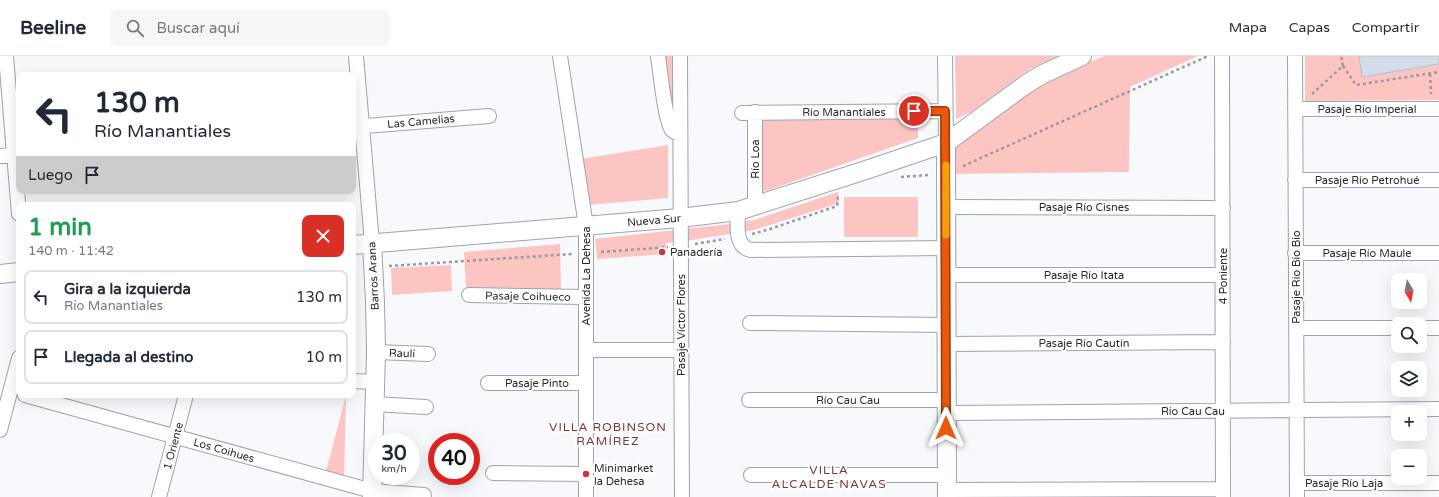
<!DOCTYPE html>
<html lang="es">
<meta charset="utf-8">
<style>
body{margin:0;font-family:"Varela Round",sans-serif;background:#f6f6f7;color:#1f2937;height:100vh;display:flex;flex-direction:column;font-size:15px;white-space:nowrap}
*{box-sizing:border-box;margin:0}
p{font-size:13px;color:#747a83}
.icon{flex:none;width:22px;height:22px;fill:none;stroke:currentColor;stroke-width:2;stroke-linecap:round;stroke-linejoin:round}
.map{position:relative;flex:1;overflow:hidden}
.details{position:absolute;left:16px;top:146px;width:340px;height:196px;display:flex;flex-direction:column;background:#fff;border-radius:8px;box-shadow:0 4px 16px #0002}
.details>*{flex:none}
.banner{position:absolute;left:16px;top:16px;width:340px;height:122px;border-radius:8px;box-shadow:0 4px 16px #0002;background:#fff;color:#1f2937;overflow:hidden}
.needle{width:26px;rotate:170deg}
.controls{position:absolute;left:1391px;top:217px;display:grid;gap:8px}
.controls a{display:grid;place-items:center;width:36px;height:36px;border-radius:8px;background:#fff;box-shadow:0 4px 16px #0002;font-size:20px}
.speed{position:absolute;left:368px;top:377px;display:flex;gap:8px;font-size:20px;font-weight:700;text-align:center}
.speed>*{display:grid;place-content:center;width:52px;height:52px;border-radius:50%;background:#fff;box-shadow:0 4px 16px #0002;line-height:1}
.speed small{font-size:10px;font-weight:400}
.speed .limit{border:6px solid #d22;background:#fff;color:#111}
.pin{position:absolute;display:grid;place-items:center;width:34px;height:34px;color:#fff;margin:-17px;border:2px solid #fff;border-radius:50%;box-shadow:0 1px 4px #0007}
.me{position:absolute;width:44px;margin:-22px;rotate:0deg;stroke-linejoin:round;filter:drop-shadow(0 0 3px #0008)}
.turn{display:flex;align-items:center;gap:14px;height:84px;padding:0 12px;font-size:18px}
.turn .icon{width:52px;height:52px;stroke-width:2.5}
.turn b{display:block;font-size:28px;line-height:34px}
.then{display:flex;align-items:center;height:38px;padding:0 12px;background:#0003;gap:8px;font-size:15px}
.round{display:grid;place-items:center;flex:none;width:42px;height:42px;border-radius:8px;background:#f6f6f7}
.summary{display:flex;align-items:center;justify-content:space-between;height:68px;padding:0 12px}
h1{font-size:24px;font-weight:700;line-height:30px;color:#1e9e55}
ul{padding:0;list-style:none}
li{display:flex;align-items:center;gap:12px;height:54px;margin:0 8px 6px;padding:0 4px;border:2px solid #e0e1e3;border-radius:8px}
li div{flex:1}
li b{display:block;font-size:15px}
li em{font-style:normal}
header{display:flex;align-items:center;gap:24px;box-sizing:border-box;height:56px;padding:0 20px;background:#fff;border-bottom:1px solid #e0e1e3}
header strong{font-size:19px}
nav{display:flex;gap:22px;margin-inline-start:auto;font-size:14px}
.search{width:280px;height:36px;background:#f6f6f7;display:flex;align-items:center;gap:10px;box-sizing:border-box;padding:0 14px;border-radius:8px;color:#747a83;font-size:15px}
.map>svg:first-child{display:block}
</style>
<header>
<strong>Beeline</strong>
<div class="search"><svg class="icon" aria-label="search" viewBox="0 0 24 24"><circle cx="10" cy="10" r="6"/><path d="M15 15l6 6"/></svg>Buscar aquí</div>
<nav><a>Mapa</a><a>Capas</a><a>Compartir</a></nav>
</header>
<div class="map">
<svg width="1439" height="441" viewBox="0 0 1439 441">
<rect width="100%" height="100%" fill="#f8f9fc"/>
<!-- green -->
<path fill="#fdc5c1" d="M665 0H677L674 62Z
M955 0H1059L1030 13 971 56 956 63Z
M1104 0H1198L1130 31 1129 116 947 118 949 94 1013 45 1046 25Z
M1305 0H1439V44L1305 45Z
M918 60V82L763 136 762 63Z
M668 89V142L589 149 581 103Z
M838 136 839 147 754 174 686 185 666 187V198L597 203 595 183 730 168 754 164Z
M844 141H918V181H844Z
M560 188 561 233 466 234 464 196Z
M451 209 452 235 392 239 391 212Z
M346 339 344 425 325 419Z"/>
<!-- building -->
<path fill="#d4dcea" stroke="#b7becc" d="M1359 0H1439V8L1362 21Z"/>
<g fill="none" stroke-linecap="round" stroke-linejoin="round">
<!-- minor casing -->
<g stroke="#9ca3b1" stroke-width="16">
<path id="minor" d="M6 0 19 158
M356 0 372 187
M560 0 586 170V441
M658 0C660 14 665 64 672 74 675 77 677 77 680 78
M680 0 682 441
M945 0 946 87
M1222 0 1223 441
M1295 0 1297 441
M1295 53H1439
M755 56V150
M742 57 945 55
M353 71 489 60
M0 100 19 98
M1295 124H1439
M946 151 1223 152
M738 155C738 169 734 191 751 194L946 192
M1295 197H1439
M946 219H1223
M469 239 586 241
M750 267 946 269
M1296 272H1398
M1420 272H1439
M946 288 1223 286
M586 294H681
M376 296 428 298
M353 325 375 326
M488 327H586
M25 339 372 435 424 439
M749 344H946
M374 348 426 351
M946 357 1439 353
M0 374 19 302
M493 417 586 418
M751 419H947
M1297 427H1439
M947 434 1223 433
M159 441 186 339"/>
</g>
<!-- tertiary casing -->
<g stroke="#9ca3b1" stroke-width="20">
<path id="tertiary" d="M946 87 947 441
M372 187 375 246 376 296 372 441
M353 189 680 162 738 155 863 115 946 87 1025 29 1041 19 1082 0
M0 218 19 216"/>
</g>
<!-- path -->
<path stroke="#989a9e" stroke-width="2.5" stroke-dasharray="3 3" stroke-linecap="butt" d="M1343 10 1356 29 1439 16
M1430 18 1431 38
M1312 38 1343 10 1341 0
M963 110 1208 0
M901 121 929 119
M752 178 770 173 837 150 838 139
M695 188 725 183
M601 196 668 191
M389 210 572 198"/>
<!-- minor -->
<use href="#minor" stroke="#fff" stroke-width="14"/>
<!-- tertiary -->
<use href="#tertiary" stroke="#fff" stroke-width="18"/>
</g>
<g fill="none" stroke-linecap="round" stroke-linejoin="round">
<!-- route casing -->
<g stroke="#983908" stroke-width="10">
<path id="route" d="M914 55H945L946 372"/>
</g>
<!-- route -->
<use href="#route" stroke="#ea580c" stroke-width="7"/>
<!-- slow -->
<path stroke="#f59e0b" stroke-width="7" d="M946 109V179"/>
</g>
<!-- markers -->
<g fill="#c8393d" stroke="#fff" stroke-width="1.5">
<circle cx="662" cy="196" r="4"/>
<circle cx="586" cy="418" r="4"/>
</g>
<g text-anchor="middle" stroke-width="4" stroke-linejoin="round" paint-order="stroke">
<!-- street labels -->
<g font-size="11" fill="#272a30" stroke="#fff">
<text x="1367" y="57">Pasaje Río Imperial</text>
<text x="844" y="60">Río Manantiales</text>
<text transform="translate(421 65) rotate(-5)" y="4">Las Camelias</text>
<text transform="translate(755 103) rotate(-90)" y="4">Río Loa</text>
<text x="1367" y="128">Pasaje Río Petrohué</text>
<text x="1084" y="155">Pasaje Río Cisnes</text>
<text transform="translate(654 164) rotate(-5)" y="4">Nueva Sur</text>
<text x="1367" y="201">Pasaje Río Maule</text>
<text x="1084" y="223">Pasaje Río Itata</text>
<text transform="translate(373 220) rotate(-93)" y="4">Barros Arana</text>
<text transform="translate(586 220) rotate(-90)" y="4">Avenida La Dehesa</text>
<text transform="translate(1223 220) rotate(-90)" y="4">4 Poniente</text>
<text transform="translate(1296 221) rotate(-90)" y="4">Pasaje Río Bio Bio</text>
<text transform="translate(528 240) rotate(1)" y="4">Pasaje Coihueco</text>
<text transform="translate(681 269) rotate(-90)" y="4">Pasaje Víctor Flores</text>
<text x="1084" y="291">Pasaje Río Cautín</text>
<text transform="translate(402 297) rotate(2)" y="4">Raulí</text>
<text x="537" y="331">Pasaje Pinto</text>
<text x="848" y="348">Río Cau Cau</text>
<text x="1193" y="359">Río Cau Cau</text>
<text transform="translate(173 390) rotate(-75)" y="4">1 Oriente</text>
<text transform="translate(224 394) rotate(16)" y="4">Los Coihues</text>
<text x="1344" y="431">Pasaje Río Laja</text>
</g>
<!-- poi labels -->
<g font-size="11" fill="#272a30" stroke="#fff" text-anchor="start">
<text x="670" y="200">Panadería</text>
<text x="594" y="416">Minimarket<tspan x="594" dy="13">la Dehesa</tspan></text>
</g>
<!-- neighbourhood labels -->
<g font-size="12" letter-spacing="1" fill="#7c3533" stroke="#fff">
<text x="608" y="375">VILLA ROBINSON<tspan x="608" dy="14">RAMÍREZ</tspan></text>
<text x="829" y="418">VILLA<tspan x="829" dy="14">ALCALDE NAVAS</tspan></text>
</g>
</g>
</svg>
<div class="controls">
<a><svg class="needle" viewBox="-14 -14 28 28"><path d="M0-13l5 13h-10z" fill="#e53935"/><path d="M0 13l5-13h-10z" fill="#747a83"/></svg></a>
<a><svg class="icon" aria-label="search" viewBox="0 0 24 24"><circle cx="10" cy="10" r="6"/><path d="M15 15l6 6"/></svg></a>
<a><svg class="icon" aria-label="layers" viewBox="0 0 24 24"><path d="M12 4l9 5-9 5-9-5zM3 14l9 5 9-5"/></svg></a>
<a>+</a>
<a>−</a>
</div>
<div class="speed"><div>30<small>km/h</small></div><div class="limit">40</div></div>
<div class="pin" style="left:914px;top:55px;background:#d93025"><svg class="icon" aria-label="arrive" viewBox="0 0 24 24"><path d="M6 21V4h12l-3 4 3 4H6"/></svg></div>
<svg class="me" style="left:946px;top:372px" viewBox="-20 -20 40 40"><path d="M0-17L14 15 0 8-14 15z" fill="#ea580c" stroke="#fff" stroke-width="4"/></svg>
<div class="banner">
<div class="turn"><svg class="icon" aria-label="left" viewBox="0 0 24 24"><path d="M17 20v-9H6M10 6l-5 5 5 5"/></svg><div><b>130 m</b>Río Manantiales</div></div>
<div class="then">Luego<svg class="icon" aria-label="arrive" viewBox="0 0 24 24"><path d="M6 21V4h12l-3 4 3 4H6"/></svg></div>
</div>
<section class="details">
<div class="summary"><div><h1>1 min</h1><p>140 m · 11:42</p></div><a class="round" style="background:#d93025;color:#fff"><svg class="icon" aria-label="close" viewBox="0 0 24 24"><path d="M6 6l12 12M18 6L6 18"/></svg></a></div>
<ul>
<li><svg class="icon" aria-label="left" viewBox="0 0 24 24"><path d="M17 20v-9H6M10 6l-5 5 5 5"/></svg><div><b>Gira a la izquierda</b><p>Río Manantiales</p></div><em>130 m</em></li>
<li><svg class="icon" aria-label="arrive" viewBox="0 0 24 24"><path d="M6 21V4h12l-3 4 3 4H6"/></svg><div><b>Llegada al destino</b></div><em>10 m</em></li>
</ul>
</section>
</div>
